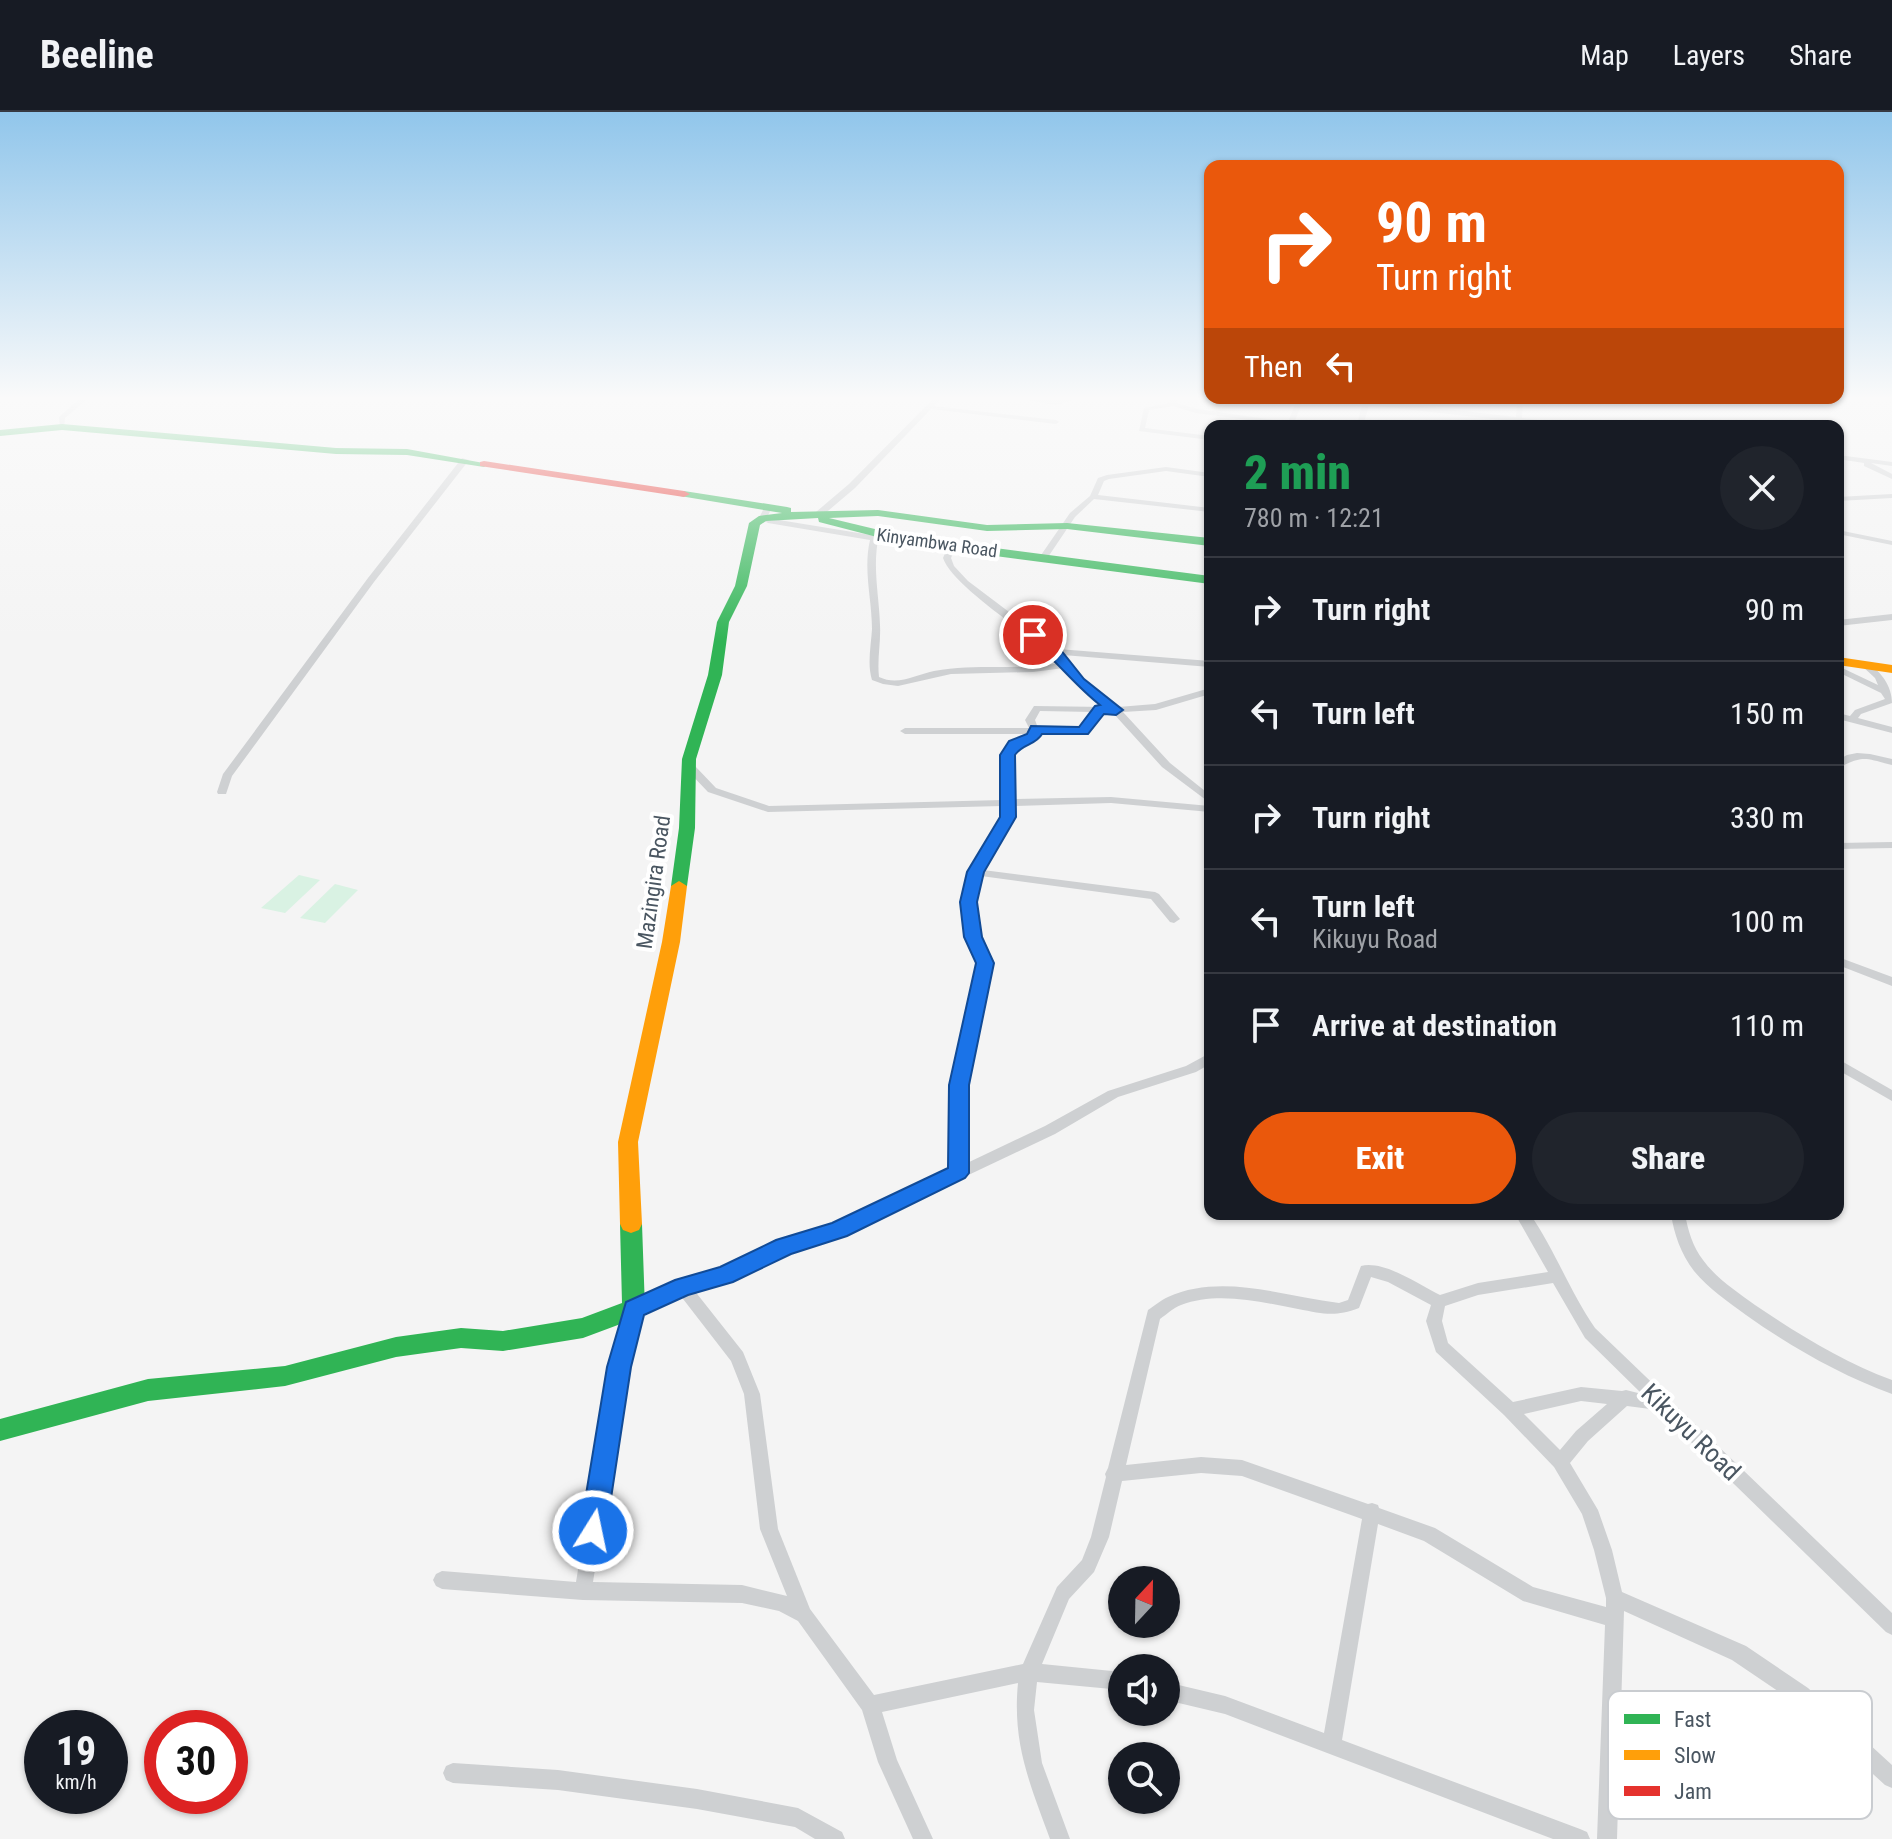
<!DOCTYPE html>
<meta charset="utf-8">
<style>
body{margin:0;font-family:"Roboto Condensed",sans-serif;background:#20242c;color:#f1f3f6;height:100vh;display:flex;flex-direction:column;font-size:30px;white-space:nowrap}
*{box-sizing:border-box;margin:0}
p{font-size:26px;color:#9ea1a6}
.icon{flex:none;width:44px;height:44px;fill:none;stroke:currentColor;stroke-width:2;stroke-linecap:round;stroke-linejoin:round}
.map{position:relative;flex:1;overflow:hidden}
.panel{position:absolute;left:1204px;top:308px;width:640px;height:800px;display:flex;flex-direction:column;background:#171b24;border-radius:16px;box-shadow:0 2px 6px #0004}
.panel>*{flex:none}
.hud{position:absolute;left:1204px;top:48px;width:640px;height:244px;border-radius:16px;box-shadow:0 2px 6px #0004;background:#ea580c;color:#fff;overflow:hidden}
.needle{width:52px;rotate:22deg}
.fabs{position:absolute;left:1108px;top:1454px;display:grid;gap:16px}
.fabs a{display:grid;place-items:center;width:72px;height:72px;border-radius:50%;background:#171b24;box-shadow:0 2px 6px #0004;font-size:40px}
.speed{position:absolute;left:24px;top:1598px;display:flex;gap:16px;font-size:40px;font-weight:700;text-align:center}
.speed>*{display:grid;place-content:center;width:104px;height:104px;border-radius:50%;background:#171b24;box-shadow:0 2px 6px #0004;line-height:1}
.speed small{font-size:20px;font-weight:400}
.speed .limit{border:12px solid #d22;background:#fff;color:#111}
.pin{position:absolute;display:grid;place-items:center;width:68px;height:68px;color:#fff;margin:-34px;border:4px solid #fff;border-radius:50%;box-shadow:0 2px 8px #0007}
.me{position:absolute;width:88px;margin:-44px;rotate:10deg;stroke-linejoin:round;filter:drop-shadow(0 0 6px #0008)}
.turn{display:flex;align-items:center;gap:28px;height:168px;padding:0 40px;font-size:36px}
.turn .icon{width:104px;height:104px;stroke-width:2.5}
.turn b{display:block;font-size:56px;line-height:68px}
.then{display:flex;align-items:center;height:76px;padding:0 40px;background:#0003;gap:16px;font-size:30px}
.round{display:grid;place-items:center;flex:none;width:84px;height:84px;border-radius:42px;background:#20242c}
.head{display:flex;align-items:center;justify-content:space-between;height:136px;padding:0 40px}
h1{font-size:48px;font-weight:800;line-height:60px;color:#1e9e55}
.primary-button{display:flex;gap:16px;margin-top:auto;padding:16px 40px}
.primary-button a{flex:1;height:92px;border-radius:48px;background:#ea580c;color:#fff;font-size:32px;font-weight:800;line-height:92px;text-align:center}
.primary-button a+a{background:#20242c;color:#f1f3f6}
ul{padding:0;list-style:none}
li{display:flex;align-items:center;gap:24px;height:104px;padding:0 40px;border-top:2px solid #363941}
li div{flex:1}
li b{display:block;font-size:30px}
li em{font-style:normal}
header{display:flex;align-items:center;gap:48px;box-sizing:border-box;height:112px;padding:0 40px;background:#171b24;border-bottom:2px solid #363941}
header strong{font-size:38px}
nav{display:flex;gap:44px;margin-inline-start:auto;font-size:28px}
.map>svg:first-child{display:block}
</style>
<header>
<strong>Beeline</strong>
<nav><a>Map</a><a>Layers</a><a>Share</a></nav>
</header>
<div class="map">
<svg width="1892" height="1727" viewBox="0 0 1892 1727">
<rect width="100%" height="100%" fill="#f4f4f4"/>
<!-- green -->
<path fill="#d9f2e3" d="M299 763 320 768 285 801 261 796Z
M335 772 358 778 325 811 300 806Z"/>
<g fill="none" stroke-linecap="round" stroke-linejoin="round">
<!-- street -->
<path fill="#ced0d2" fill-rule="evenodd" d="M78 288H86L65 306 64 316H60L59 305Z
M932 288H939L934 294 1056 308 1059 310 1056 312 931 297 855 376 822 404H816V400L849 372Z
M1027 288H1073L1056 293Z
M1171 288H1177V291L1197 297 1288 310 1297 288H1303L1293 314 1196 301 1173 294 1149 298 1145 316 1210 324V328L1139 319 1144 296 1170 291Z
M1343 288H1367L1516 305 1517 288H1523L1522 306 1574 312 1577 314H1556L1369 293 1363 314H1357L1362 292Z
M1750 288H1796L1810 291 1807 293Z
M1838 343 1892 350V354L1871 351 1892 362V367L1864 354V351L1838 347Z
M462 346 469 348 374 470 232 664 226 682H218L217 680 223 662 368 466Z
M1166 355 1210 361V365L1166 359 1109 367 1104 369 1098 383 1210 396V400L1094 387 1075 405 1046 448H1040L1039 446 1070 401 1090 384 1098 366 1107 363Z
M1892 382V386L1838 389V385Z
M766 392 773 394 767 405 773 407 871 423 875 421 879 423C872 454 879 482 880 513 881 530 877 547 879 565 898 574 915 563 934 559 976 551 1018 559 1060 551L1053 542C1027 522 952 473 943 446L948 434 952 432 956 434 951 446 954 454 968 469 1058 537 1210 549V555L1063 543 1082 568 1118 595 1155 592 1210 576V582L1156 598 1123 600 1170 651 1210 683V691L1162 655 1113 601 1102 600 1086 621 1041 622 1014 639 1011 649 1013 687 1111 685 1210 694V700L1111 691 1013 694V705L983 758 1155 780 1159 782 1180 807 1174 811 1170 810 1151 787 981 764 975 790 979 825 991 851 966 973 965 1052 1045 1014 1108 979 1186 954 1210 941V952L1196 960 1118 985 1055 1022 844 1122 788 1140 730 1167 694 1178 743 1240 760 1282 778 1417 810 1497 874 1583 1023 1552 1057 1475 1082 1448 1091 1425 1106 1365 1105 1362 1108 1356 1148 1198C1154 1194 1161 1188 1168 1185 1221 1161 1284 1184 1339 1191L1348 1188 1361 1154C1384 1148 1420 1173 1440 1183L1478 1171 1548 1160 1515 1102H1530C1555 1138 1570 1180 1595 1216L1892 1501V1523L1886 1520 1658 1298 1627 1294 1588 1329 1570 1351 1598 1398 1612 1438 1622 1480 1746 1534 1808 1576 1892 1653V1676L1885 1673 1794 1590 1732 1548 1624 1499 1617 1727H1597L1605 1513 1523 1489 1424 1429 1378 1412 1342 1628 1580 1717 1587 1720 1590 1727H1553L1225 1602 1166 1588V1570L1225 1584 1324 1621 1362 1407 1242 1364 1201 1361 1122 1369 1109 1425 1094 1460 1069 1487 1042 1552 1122 1560V1578L1037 1570 1034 1598 1042 1651 1070 1727H1050C1030 1672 1012 1632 1018 1571L882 1600 897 1648 933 1727H913L878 1650 862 1598 798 1509 779 1499 742 1491 583 1488 442 1477 436 1474 433 1468 436 1462 442 1459 576 1470 611 1255 629 1192 678 1171 721 1158 779 1131 835 1114 951 1059 952 973 979 851 967 825 963 790 970 760 1003 705 1002 694 768 700 708 680 687 658V654H695L716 676 769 694 1002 688 1001 649 1005 637 1029 622H905L900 619 905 616H1029L1025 608 1034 594 1106 595 1076 572 1064 556 1033 560 951 562 898 574 883 572 872 568C867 552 871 534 872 517 872 487 863 458 870 428L768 411 759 406ZM1040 599 1093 600 1080 616H1038L1035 608ZM1371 1165 1388 1170 1431 1193 1426 1209 1436 1240 1504 1303 1554 1355 1582 1402 1594 1438 1606 1486V1495L1533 1475 1435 1416 1379 1396 1378 1393 1372 1391 1368 1392 1242 1348 1201 1345 1126 1353 1160 1207C1167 1202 1173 1196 1181 1193 1218 1179 1261 1190 1298 1197 1324 1202 1335 1205 1359 1196ZM1553 1171 1585 1226 1642 1282 1626 1278 1622 1279 1581 1275 1513 1290 1448 1231 1442 1209 1445 1194 1478 1183ZM680 1183 731 1249 744 1282 760 1417 787 1484 742 1473 593 1470 627 1255 641 1201ZM1581 1289 1607 1292 1576 1319 1560 1338 1524 1302Z
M1838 418 1892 429V433L1838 422Z
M1892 502V508L1838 514V508Z
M1866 550C1881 559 1892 574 1892 591L1861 602 1858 606 1892 615V621L1838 607V601L1850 604 1855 598 1885 587 1881 581 1838 560V554L1878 573 1875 566 1861 553Z
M1857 641 1870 642 1892 647V653C1864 646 1864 643 1838 656V648L1847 643Z
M1892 730V736L1838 737V731Z
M1838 845 1892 865V874L1838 853Z
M1838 947 1892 978V989L1838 958Z
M1671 1102H1685C1688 1119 1693 1135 1703 1148 1716 1166 1737 1180 1755 1193 1798 1222 1843 1250 1892 1268V1282C1840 1263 1791 1235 1746 1203 1728 1190 1708 1176 1694 1159 1681 1142 1674 1122 1671 1102Z
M453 1651 558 1658 697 1677 798 1696 842 1720 845 1727H815L795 1715 697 1697 558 1678 453 1671 446 1668 443 1661 446 1654Z"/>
<!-- fast -->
<path fill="#30b455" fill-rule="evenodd" d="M62 312 336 336 407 337 489 352 484 355 407 343 336 342 62 318 0 324V318Z
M684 379 787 395 791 396V400L878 398 987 413 1067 411 1210 426V434L1067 417 987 419 878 404 829 406 904 424 1210 464V472L904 432 819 410 818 406 766 409 760 413 747 474 729 510 722 563 696 647 695 716 687 774 679 779 671 774 679 716 682 647 708 563 717 510 735 474 749 411 759 404 782 401 680 384V380Z
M631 1103 639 1106 642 1112 645 1197 642 1204 583 1226 503 1239 461 1236 396 1245 285 1274 148 1289 0 1329V1307L148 1267 285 1254 396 1225 461 1216 503 1219 582 1206 622 1191 620 1112 623 1106Z"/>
<!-- slow -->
<path fill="#ff9f0a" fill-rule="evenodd" d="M1838 545 1892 553V561L1838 553Z
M679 769 687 774 680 830 638 1030 642 1112 639 1118 631 1121 623 1118 620 1112 618 1030 662 830 671 774Z"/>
<!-- jam -->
<path fill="#e5322d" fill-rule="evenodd" d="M484 349 684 379 690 382 684 385 480 354V350Z"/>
</g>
<!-- sky -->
<linearGradient id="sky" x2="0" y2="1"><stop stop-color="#91c6eb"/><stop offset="0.54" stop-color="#fafafa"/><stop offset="1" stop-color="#fafafa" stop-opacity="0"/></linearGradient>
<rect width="1892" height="530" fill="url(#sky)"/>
<!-- route -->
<path fill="#1a73e8" stroke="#114b97" stroke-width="2" d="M1033 519 1060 537 1084 567 1123 598 1116 603 1104 602 1088 622H1042C1036 633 1022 632 1015 643L1016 705 984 760 977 790 982 825 994 851 969 973V1061L965 1066 847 1124 791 1142 733 1170 688 1183 644 1203 631 1255 606 1419 602 1428 593 1431 584 1428 580 1419 607 1255 626 1190 675 1168 720 1155 776 1128 832 1111 948 1056 949 973 976 851 964 825 960 790 967 760 1000 705V643L1009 629 1027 622 1031 614 1079 615 1095 594 1100 593C1073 572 1055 546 1028 526V520Z"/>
<g text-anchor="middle" stroke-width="8" stroke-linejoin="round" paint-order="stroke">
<!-- far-street labels -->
<g font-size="18" fill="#4a5661" stroke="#fff">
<text transform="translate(937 431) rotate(8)" y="6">Kinyambwa Road</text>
</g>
<!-- street labels -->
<g font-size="22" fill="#4a5661" stroke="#fff">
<text transform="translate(653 770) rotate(-82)" y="8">Mazingira Road</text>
</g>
<!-- near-street labels -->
<g font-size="26" fill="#4a5661" stroke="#fff">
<text transform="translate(1691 1320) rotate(44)" y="9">Kikuyu Road</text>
</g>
</g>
<!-- legend -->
<rect x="1608" y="1579" width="264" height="128" rx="12" fill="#fff" stroke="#c9ccd0" stroke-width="2"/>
<rect x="1624" y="1602" width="36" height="10" fill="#30b455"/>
<rect x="1624" y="1638" width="36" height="10" fill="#ff9f0a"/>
<rect x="1624" y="1674" width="36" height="10" fill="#e5322d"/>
<g font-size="22" fill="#4a5661">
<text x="1674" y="1615">Fast</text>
<text x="1674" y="1651">Slow</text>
<text x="1674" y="1687">Jam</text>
</g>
</svg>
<div class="fabs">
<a><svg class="needle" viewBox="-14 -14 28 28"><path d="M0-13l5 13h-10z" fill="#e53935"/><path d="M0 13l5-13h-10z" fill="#9ea1a6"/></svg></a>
<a><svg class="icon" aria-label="sound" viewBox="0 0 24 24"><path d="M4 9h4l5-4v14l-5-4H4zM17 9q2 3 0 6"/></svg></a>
<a><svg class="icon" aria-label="search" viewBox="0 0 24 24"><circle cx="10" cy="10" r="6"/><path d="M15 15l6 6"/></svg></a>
</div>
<div class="speed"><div>19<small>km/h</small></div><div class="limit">30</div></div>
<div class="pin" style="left:1033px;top:523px;background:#d93025"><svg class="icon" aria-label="arrive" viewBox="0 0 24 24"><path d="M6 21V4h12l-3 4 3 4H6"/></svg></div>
<svg class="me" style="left:593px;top:1419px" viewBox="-20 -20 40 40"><circle r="17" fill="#1a73e8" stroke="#fff" stroke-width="3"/><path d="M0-11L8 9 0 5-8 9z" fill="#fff"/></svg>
<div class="hud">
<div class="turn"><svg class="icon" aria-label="right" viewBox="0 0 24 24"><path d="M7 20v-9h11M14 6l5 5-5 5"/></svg><div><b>90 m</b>Turn right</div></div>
<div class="then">Then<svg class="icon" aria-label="left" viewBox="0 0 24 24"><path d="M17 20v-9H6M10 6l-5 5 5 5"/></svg></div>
</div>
<section class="panel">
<div class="head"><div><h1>2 min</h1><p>780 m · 12:21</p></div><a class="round"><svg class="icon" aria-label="close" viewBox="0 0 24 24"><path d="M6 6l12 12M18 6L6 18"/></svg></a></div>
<ul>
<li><svg class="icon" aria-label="right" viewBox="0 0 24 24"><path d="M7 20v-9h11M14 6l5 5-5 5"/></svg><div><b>Turn right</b></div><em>90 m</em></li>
<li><svg class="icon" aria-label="left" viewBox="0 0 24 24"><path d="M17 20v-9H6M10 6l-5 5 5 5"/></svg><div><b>Turn left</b></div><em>150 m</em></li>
<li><svg class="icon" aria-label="right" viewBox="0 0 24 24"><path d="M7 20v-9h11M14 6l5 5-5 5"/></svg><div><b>Turn right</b></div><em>330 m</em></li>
<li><svg class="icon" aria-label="left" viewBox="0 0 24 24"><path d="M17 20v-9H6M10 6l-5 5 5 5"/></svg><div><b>Turn left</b><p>Kikuyu Road</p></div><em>100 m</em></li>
<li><svg class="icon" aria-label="arrive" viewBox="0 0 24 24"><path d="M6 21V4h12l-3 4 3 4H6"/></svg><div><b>Arrive at destination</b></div><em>110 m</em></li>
</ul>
<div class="primary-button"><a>Exit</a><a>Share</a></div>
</section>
</div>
